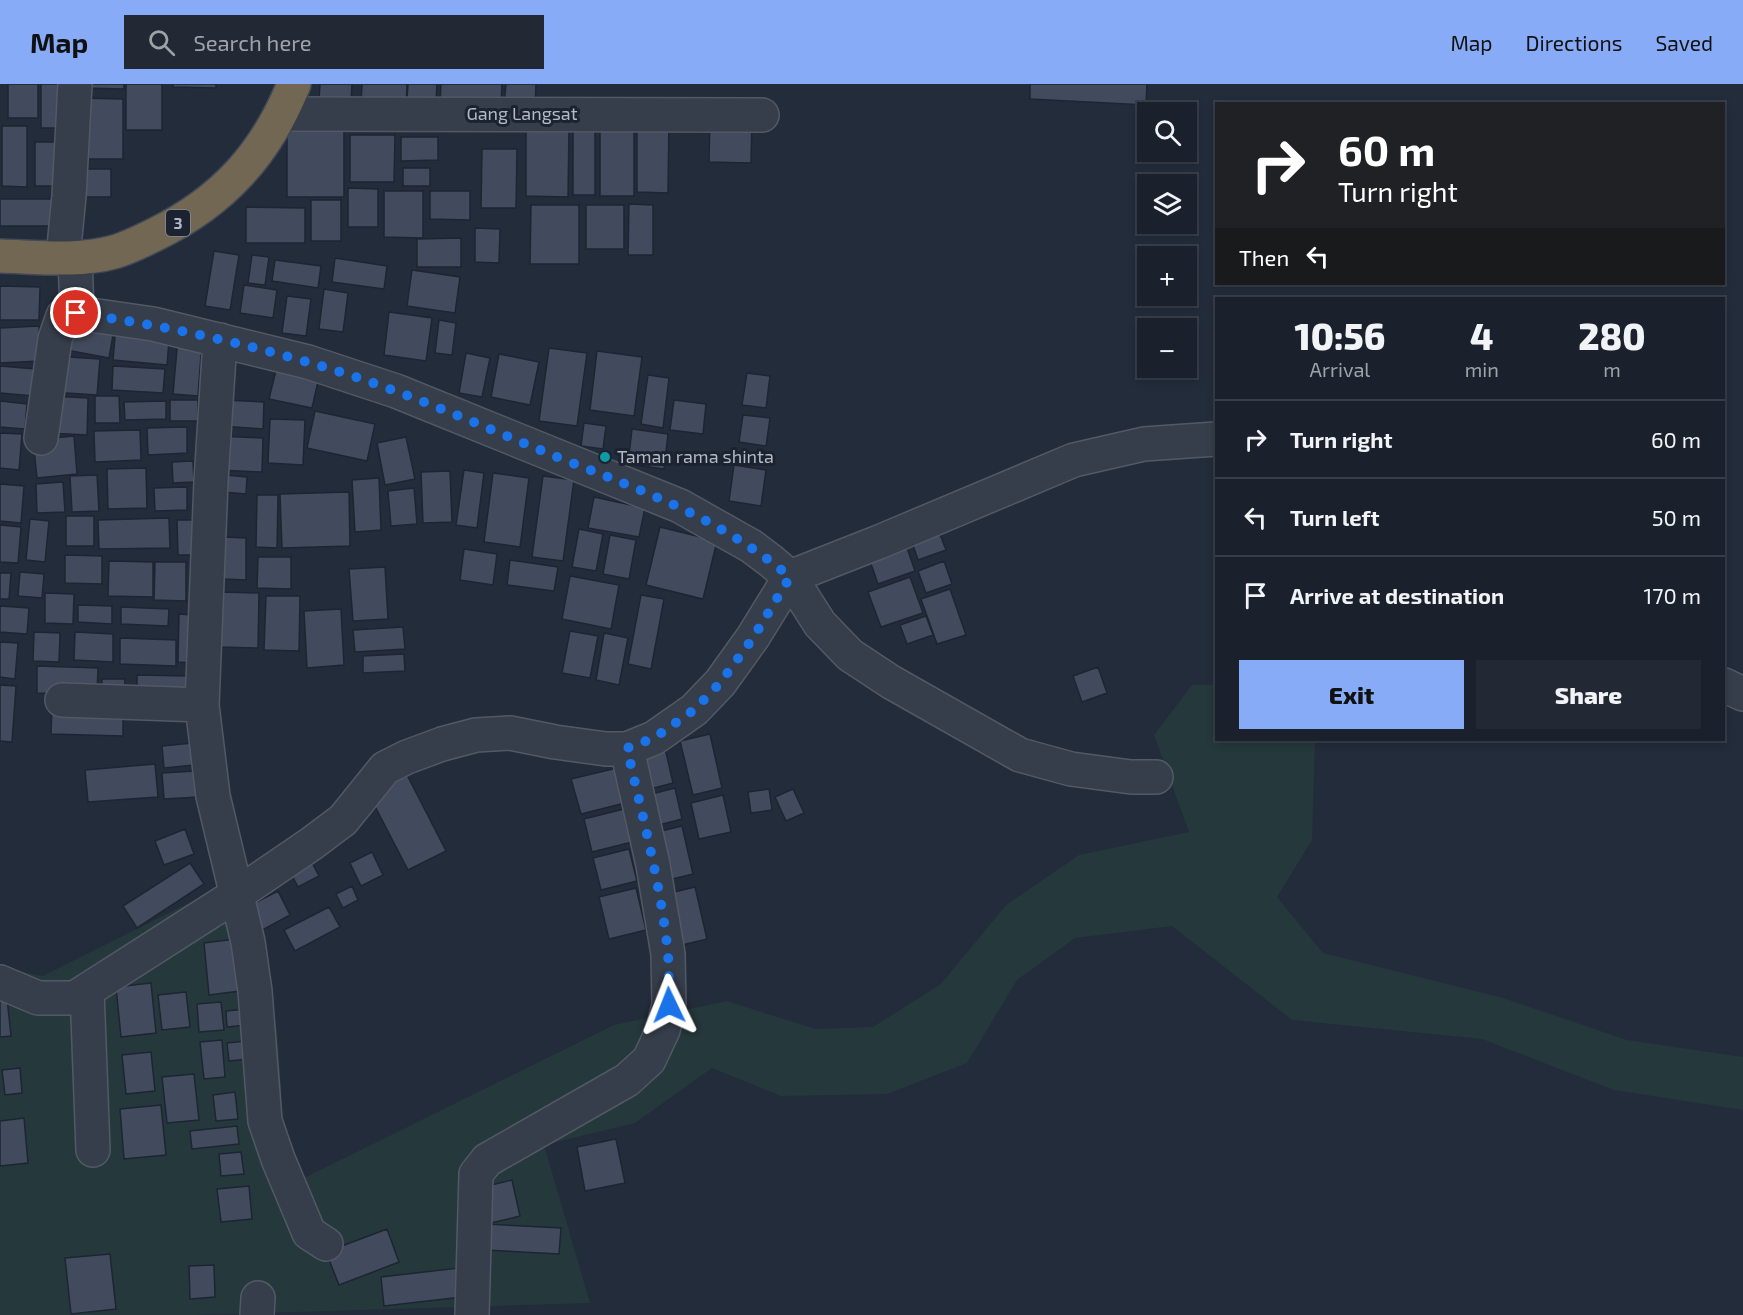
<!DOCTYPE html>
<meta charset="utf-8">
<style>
body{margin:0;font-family:"Exo 2",sans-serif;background:#232934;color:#f1f3f6;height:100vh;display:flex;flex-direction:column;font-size:22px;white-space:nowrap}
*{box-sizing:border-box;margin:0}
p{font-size:20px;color:#9fa3a9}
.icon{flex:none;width:33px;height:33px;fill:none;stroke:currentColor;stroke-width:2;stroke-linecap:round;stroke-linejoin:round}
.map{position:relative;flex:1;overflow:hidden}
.panel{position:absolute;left:1215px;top:213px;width:510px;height:444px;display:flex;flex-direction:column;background:#1a212c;border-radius:0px;box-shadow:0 3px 9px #0003,0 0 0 2px #383e48}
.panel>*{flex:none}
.hud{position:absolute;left:1215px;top:18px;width:510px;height:183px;border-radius:0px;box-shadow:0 3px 9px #0003,0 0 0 2px #383e48;background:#202124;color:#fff;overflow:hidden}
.fabs{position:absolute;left:1137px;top:18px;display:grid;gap:12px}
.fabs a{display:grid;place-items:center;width:60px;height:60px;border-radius:0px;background:#1a212c;box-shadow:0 3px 9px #0003,0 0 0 2px #383e48;font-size:30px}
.pin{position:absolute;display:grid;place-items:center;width:51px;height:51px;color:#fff;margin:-26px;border:3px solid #fff;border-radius:50%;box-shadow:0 2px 6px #0007}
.me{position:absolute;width:66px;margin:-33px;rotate:358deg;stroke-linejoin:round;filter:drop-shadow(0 0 4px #0008)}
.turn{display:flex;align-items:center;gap:21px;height:126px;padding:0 24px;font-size:27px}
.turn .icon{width:78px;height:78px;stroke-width:2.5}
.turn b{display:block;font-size:42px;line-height:51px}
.then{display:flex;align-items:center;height:57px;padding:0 24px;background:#0003;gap:12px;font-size:22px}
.eta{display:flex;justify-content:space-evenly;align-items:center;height:102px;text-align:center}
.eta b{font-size:36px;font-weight:800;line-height:42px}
.primary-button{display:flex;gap:12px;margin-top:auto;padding:12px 24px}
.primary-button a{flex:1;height:69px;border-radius:0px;background:#87abf7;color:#111;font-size:24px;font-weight:800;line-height:69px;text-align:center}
.primary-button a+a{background:#232934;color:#f1f3f6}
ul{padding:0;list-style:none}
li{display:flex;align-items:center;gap:18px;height:78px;padding:0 24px;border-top:2px solid #383e48}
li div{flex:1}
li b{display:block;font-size:22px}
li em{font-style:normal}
header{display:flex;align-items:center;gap:36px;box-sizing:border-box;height:84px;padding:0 30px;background:#87abf7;color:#111}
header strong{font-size:28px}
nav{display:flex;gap:33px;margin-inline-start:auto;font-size:21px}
.search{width:420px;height:54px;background:#232934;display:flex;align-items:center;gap:15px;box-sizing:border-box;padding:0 21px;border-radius:0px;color:#9fa3a9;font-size:22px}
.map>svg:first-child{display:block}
</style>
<header>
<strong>Map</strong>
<div class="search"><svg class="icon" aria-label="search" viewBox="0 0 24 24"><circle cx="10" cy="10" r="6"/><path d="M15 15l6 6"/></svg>Search here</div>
<nav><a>Map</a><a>Directions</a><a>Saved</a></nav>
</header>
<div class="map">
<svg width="1743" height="1231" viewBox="0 0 1743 1231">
<rect width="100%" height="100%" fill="#232c3b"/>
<!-- green -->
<path fill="#25383c" d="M1192 601H1216V656H1315L1312 756 1277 813 1323 869 1503 914 1627 956 1743 973V1026L1614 1006 1482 955 1292 936 1172 842 1075 854 1017 896 967 979 887 1010 781 1012 712 984 635 1039 544 1061 590 1219 196 1231H0V884L43 892 235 796 277 946 288 1102 614 941 727 917 815 945 873 943 941 900 1006 821 1079 771 1189 748 1154 651Z"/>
<!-- building -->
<path fill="#424b5d" stroke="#1e2532" stroke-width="1.5" d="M8 0H38V34H8Z
M41 0H65V44H41Z
M81 0H124V5L81 4Z
M126 0H162V46H126Z
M173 0H216V4L173 3Z
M320 0H352L351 18 319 16Z
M362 0H407L406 24 361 21Z
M408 0H437L436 17 407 15Z
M441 0H502L501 22 440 19Z
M506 0H536L535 23 504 21Z
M1030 0H1147L1146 21 1030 15Z
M79 14 123 15V75H79Z
M710 33H752L751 79 709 78Z
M637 35H669L668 109 637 108Z
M2 42H27V103L2 102Z
M573 44 595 45V111H573Z
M600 44H634V112H600Z
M526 45H569L568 113 526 112Z
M287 46H344V113H287Z
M350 51H395L394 98H350Z
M401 53H438V76L401 77Z
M35 58H57V102H35Z
M482 65H517L516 124H481Z
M403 84H430V102H403Z
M79 85H111V113H79Z
M348 104 378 105V143H348Z
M384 107H423V154L384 153Z
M430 107H470V136L430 135Z
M0 115H61L60 142H0Z
M311 116H341V157H311Z
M629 120 653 121V171H628Z
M531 121H579V180H530Z
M586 121H624V165H586Z
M246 123 305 124V159H246Z
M475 144 500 145 499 179 475 178Z
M461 154V183H417V155Z
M214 167 239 171 230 226 205 222Z
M252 171 269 173 265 201 248 199Z
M335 174 387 182 384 205 332 198Z
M275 176 321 182 318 204 272 197Z
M412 186 460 193 455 229 407 222Z
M244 201 277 206 273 234 240 229Z
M0 202 40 203 39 236H0Z
M324 205 348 209 343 248 319 245Z
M287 212 311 215 306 252 282 249Z
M389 228 432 234 426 277 384 271Z
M66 232 115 240 109 274 61 265Z
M439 236 456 239 452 271 435 269Z
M116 241 170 246 167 281 113 276Z
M39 242 40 277 0 279V244Z
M178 254 202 257 198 312 173 310Z
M549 264 587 269 577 342 539 337Z
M597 267 642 273 634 332 590 326Z
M466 269 490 274 482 313 459 309Z
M499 270 539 278 530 321 491 313Z
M53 272 100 275 97 311 51 308Z
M0 282 36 285 34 312 0 309Z
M113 282 165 285 163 309 112 306Z
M277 282 319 293 312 324 269 315Z
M747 289 770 292 766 324 742 321Z
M648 291 669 294 663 344 641 340Z
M50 312 88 314 87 351 48 349Z
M95 312H119L120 339H95Z
M170 316H198V337H170Z
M223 316 264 318 263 345 221 342Z
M674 316 706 320 703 350 670 346Z
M0 317 27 320 25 345 0 343Z
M166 317V335L125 336 124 318Z
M315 327 375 340 367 377 307 364Z
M743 331 770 334 766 362 739 358Z
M270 335 305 336 303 381 268 379Z
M584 339 606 342 603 365 581 362Z
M187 343V369L148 371 147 344Z
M632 345 668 350 664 385 628 380Z
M140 346 141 376 95 378 94 347Z
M0 349 22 350 19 386 0 384Z
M74 352 77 390 37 394 33 356Z
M218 352 263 354 262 388 216 386Z
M406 353 415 395 385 401 377 359Z
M193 377 194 398 173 399 172 378Z
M734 381 766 386 761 422 729 417Z
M146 384 147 424 108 425 107 385Z
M464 386 484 389 477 444 456 441Z
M450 387 452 438 423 439 421 388Z
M493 389 529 394 520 463 484 458Z
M97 391 99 427 72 428 70 392Z
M224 391 247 393 246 410 223 408Z
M543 392 574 396 563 477 532 473Z
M379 394 381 446 355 448 352 396Z
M63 398 65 428 37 429 36 400Z
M0 400 24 402 21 439 0 437Z
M187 403V426L155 427 154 404Z
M414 404 417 440 391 442 388 407Z
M349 408 350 462 282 464 280 410Z
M257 411H278L277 464 256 463Z
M594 413 645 424 639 453 588 444Z
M66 432H94V462H66Z
M169 434 170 464 99 465 98 436Z
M30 435 49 437 45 478 26 476Z
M177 436H194L195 471H178Z
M0 441 21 443 18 479 0 478Z
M660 443 717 457 703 515 646 501Z
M579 445 603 450 596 487 572 483Z
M938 445 946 466 918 476 911 455Z
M610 451 636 456 629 495 603 490Z
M224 453 246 454V496L224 495Z
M907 464 915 487 878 500 870 477Z
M464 465 497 470 493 501 460 496Z
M65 471 102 472V500L65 499Z
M258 473H291V505L257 504Z
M510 476 558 483 554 507 507 501Z
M109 477 153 478V513L108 512Z
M944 477 952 500 926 509 918 487Z
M155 478H186V517L154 516Z
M385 483 388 535 353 537 349 485Z
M20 488 44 490 42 514 18 512Z
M0 489H11L9 515H0Z
M570 492 619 501 611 545 562 535Z
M910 493 923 529 881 543 868 508Z
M950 505 966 551 937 560 921 515Z
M221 508 259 509 258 564 220 563Z
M45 509 74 510 73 540 45 539Z
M641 511 664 515 651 585 628 580Z
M266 512H300L299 567 264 566Z
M78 521 112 522V540L78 538Z
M0 522 29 524 27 550 0 548Z
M121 523 169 525 168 542 121 540Z
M341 525 344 581 307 584 304 527Z
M179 530 193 531 192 579 178 578Z
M926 532 933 551 907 560 900 541Z
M403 543 405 565 355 568 353 546Z
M570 547 598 552 590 594 562 589Z
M34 548 60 549 59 578 33 577Z
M75 548 113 550V578L74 576Z
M604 549 628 554 619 601 596 596Z
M120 554 176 556V582L120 580Z
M0 558 18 559 15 595 0 593Z
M404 570 405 587 363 589V572Z
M37 582 98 584 97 610 37 609Z
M1098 583 1107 609 1082 618 1073 592Z
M137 591 187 592V610L137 609Z
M102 595H125L124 615 101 614Z
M0 601 16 602 12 658 0 657Z
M52 618 123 620V652L51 650Z
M710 650 722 704 693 711 680 657Z
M193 659 194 681 164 684 162 662Z
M665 664 673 699 646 706 638 671Z
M155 680 158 713 88 718 85 686Z
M617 684 625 719 581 730 571 695Z
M196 687 198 713 164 715 162 689Z
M405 687 446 767 408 786 367 707Z
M675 704 682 735 655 742 648 711Z
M769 705 772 726 751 729 748 708Z
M793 705 804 729 786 737 775 713Z
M723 711 731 748 699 755 691 719Z
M624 725 632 758 592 768 584 735Z
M682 742 693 790 660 798 649 750Z
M185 745 194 770 164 781 155 757Z
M629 765 637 797 601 806 593 774Z
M372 768 383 791 361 802 350 779Z
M307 769 319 792 298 803 286 780Z
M190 779 204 800 137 844 123 822Z
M352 802 358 816 343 824 336 810Z
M695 803 707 855 674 863 662 811Z
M636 804 646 846 609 855 599 813Z
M278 807 290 831 257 849 245 824Z
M329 823 340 843 295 867 284 846Z
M235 855 240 907 209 911 204 859Z
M151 899 156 949 121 953 116 903Z
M186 908 190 943 162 946 158 911Z
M0 914H7L11 952 0 953Z
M221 918 224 946 199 948 197 920Z
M247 925 248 941 227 943 226 927Z
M222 956 225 993 204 995 200 958Z
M247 957 249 975 229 977 227 959Z
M151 968 155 1007 126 1010 122 971Z
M20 984 22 1009 5 1011 2 986Z
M194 990 199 1036 167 1039 162 993Z
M235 1008 238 1035 216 1037 213 1011Z
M161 1021 166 1071 124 1075 120 1025Z
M24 1034 28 1079 0 1082V1037Z
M237 1042 239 1060 192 1065 190 1047Z
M616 1055 625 1099 585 1107 577 1063Z
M241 1068 244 1090 221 1092 219 1070Z
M512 1096 520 1132 491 1139 483 1103Z
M249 1102 252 1135 221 1138 217 1105Z
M486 1140 561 1144 559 1170 485 1166Z
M387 1145 399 1178 339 1201 326 1168Z
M110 1170 116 1225 71 1230 65 1174Z
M214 1181 215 1213 190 1215 189 1182Z
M459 1184 462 1213 384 1222 381 1193Z"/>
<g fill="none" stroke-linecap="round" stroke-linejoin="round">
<!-- minor casing -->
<g stroke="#525966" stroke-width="36">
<path id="minor" d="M282 30 762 31
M63 173 69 112 75 0
M77 229 153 240 308 278 396 307 680 422 751 462 771 477 790 493 820 540 850 571 891 598 1020 671 1071 685 1131 693H1156
M220 256 211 397 202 621 213 712 248 858 255 907 265 1037 278 1075 309 1149 326 1160
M41 354 55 255 63 232 77 229 75 173
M1724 601 1743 610
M62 616 202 621
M0 898 38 914H75L236 811 311 760 343 736 385 684 407 673 442 660 476 651 510 649 555 658 606 665H627L654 654 694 626 720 599 753 553 790 493 879 458 1074 376 1144 360 1216 355
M87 906 93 1066
M257 1231 258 1214
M472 1231 476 1090 487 1076 627 996 649 976 663 946 669 921 668 870 653 781 627 665"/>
</g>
<!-- highway casing -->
<g stroke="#424956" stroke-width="36">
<path id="highway" d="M0 172C37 173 78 178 114 168 128 164 142 157 156 150 223 117 266 70 294 0"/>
</g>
<!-- minor -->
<use href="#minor" stroke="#363e4b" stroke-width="33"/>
<!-- highway -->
<use href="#highway" stroke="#716753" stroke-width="33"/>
</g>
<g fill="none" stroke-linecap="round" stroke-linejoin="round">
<!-- route -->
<path stroke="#1a73e8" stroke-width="10" stroke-dasharray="0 18" d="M76 229C154 240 231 256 307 278 393 302 475 339 557 373 641 406 720 434 790 493L753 554 720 599 694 626 654 654 627 664C642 731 661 801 668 870 669 887 669 904 669 921"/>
</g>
<!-- markers -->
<circle fill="#0f9aa8" stroke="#1c2330" stroke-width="2" cx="605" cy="373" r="6"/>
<g text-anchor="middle" stroke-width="6" stroke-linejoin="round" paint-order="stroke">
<!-- shield labels -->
<rect fill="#1c2330" stroke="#858c9a" stroke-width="1.5" x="166" y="126" width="24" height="26" rx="4.5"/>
<g font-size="16" font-weight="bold" fill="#b2b9c7">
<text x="178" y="145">3</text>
</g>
<!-- street labels -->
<g font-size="18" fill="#b2b9c7" stroke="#1c2330">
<text x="522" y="36">Gang Langsat</text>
</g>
<!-- poi labels -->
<g font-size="18" fill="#b2b9c7" stroke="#1c2330" text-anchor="start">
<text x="617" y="379">Taman rama shinta</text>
</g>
</g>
</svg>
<div class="fabs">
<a><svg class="icon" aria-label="search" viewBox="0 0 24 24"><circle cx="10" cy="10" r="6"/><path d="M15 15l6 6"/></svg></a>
<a><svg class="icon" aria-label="layers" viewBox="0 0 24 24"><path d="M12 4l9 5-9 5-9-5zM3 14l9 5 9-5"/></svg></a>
<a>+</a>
<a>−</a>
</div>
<div class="pin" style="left:76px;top:229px;background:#d93025"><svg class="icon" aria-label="arrive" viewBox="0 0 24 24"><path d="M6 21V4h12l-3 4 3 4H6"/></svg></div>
<svg class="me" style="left:669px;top:921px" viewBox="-20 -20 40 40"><path d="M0-17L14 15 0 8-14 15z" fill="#1a73e8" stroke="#fff" stroke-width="4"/></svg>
<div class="hud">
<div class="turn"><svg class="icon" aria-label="right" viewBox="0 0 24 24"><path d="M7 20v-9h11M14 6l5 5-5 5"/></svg><div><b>60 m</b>Turn right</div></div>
<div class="then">Then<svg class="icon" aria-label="left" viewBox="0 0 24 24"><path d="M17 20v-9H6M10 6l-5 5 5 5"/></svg></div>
</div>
<section class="panel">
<div class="eta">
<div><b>10:56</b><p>Arrival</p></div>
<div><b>4</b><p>min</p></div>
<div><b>280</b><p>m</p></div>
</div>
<ul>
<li><svg class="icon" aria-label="right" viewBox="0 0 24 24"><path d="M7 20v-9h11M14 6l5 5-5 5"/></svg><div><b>Turn right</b></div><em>60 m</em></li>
<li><svg class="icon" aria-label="left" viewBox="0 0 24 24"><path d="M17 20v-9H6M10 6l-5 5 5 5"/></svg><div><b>Turn left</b></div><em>50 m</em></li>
<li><svg class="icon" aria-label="arrive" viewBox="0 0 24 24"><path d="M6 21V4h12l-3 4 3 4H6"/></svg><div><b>Arrive at destination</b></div><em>170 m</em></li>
</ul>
<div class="primary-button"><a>Exit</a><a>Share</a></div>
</section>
</div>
